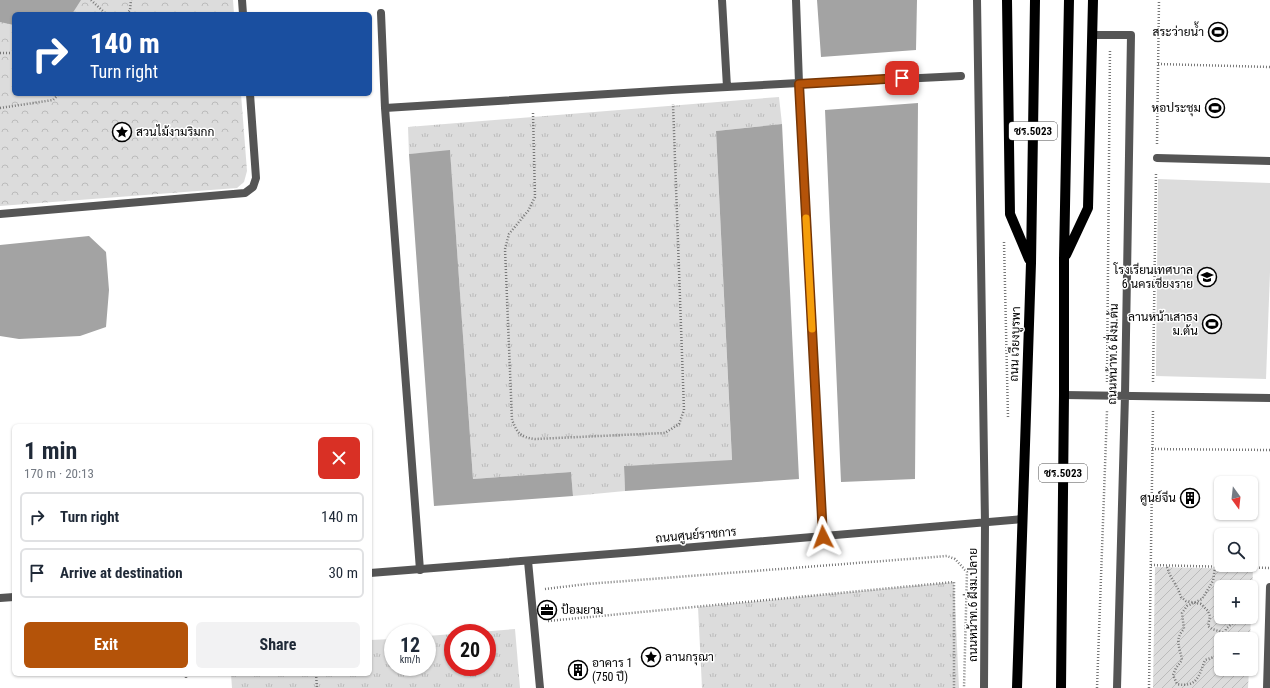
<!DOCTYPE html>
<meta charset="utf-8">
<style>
body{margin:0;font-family:"Roboto Condensed",Sarabun,sans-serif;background:#f2f2f3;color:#1f2937;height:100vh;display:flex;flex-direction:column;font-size:15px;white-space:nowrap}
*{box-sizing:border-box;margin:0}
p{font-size:13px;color:#747a83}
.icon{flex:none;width:22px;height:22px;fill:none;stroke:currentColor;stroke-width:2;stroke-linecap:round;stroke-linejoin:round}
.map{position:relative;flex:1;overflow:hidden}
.side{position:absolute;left:12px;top:424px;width:360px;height:252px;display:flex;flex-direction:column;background:#fff;border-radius:6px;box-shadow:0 1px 3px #0004}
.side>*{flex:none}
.hud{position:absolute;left:12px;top:12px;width:360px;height:84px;border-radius:6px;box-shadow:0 1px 3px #0004;background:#1a4fa0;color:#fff;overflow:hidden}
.needle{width:26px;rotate:165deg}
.controls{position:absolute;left:1214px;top:476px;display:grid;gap:8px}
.controls a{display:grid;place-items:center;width:44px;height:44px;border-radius:6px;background:#fff;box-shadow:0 1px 3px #0004;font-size:20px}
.speed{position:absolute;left:384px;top:624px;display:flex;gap:8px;font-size:20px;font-weight:700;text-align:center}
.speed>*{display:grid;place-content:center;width:52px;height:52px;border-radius:50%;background:#fff;box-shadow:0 1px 3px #0004;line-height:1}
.speed small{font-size:10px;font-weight:400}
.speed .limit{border:6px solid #d22;background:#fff;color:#111}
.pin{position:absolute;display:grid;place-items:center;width:34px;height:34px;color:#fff;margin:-17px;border-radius:8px;box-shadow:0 2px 6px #0006}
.me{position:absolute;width:44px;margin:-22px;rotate:357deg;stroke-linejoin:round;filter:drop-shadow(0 0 3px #0008)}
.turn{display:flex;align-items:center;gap:14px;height:84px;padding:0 12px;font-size:18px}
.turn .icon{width:52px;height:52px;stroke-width:2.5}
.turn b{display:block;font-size:28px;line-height:34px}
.round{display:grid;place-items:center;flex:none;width:42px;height:42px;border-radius:6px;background:#f2f2f3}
.overview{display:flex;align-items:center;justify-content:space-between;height:68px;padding:0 12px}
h1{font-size:24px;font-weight:700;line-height:30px}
.action{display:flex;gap:8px;margin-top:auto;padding:8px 12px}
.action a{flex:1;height:46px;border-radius:6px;background:#b45309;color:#fff;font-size:16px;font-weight:700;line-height:46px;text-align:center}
.action a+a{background:#f2f2f3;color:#1f2937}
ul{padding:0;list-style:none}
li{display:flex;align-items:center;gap:12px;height:50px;margin:0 8px 6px;padding:0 4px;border:2px solid #e0e1e3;border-radius:6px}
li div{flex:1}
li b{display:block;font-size:15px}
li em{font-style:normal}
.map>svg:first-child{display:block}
</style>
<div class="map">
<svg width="1270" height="688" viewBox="0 0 1270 688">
<defs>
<pattern id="grass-tufts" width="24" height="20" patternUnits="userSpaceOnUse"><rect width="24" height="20" fill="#dcdcdc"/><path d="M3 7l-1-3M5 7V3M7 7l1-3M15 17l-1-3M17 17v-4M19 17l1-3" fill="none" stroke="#bbb"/></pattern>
<pattern id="forest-crowns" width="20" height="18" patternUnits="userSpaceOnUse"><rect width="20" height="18" fill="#dcdcdc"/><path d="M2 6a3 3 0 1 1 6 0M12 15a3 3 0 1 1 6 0" fill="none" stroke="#bbb"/></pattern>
<pattern id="garden-furrows" width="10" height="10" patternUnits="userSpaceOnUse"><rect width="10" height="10" fill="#dcdcdc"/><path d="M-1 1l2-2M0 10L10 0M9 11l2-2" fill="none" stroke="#bbb"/></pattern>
</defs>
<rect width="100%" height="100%" fill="#fff"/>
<!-- grass -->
<path fill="url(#grass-tufts)" d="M779 97 782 124 716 131 732 461 624 466 625 491 573 496 571 472 473 479 450 151 409 154 408 127Z
M954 582 959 688H702L698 607Z
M515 629 520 688H232L231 674H370V640L393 639V667H427V636L453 634V667H487V633H467Z"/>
<!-- forest -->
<path fill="url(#forest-crowns)" d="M0 0H233L234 14H14V94H241L247 171 244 182 237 188 0 206Z"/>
<!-- garden -->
<path fill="url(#garden-furrows)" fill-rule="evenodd" d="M1155 567 1253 569 1250 639H1221V669H1249L1248 688H1153ZM1221 587H1251V617H1221Z"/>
<!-- pitch -->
<path fill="#dcdcdc" d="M1158 179 1270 183V272L1266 379 1156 376Z"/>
<!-- water -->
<path fill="#a3a3a3" d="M0 0H81L72 14H14V25L0 22Z
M817 0H917L916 50 821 57Z
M918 103 915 479 841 482 825 110Z
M782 124 799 479 625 491 624 466 732 460 716 131Z
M450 150 473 479 571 472 573 496 434 506 409 154Z
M89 236 106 252 109 290 106 327 80 336 19 339 0 336V245Z"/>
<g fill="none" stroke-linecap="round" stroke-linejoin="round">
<!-- path -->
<path stroke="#777" stroke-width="2.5" stroke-dasharray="1 2" stroke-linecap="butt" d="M91 0 106 14
M127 14 130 10 131 0
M0 53H14
M1158 64 1270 67
M0 108 53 100 59 94
M533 113 535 197 528 211 509 234 505 249 512 420C518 434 520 437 535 439L665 433 679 424 684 410 673 104
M1157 144 1159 0
M1004 242 1008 417
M1107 382 1110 49
M1153 382 1156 173
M1152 449 1270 450
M1151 565 1270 568
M1167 567 1170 575 1178 589 1181 597 1186 601 1201 604 1208 611 1210 616 1208 626 1212 629 1225 633
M1215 567 1213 581 1202 599 1187 606 1182 613 1184 629C1174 639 1180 648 1182 660L1176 668 1173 675 1177 684C1197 688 1199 676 1205 660L1211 658 1221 654
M545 589 587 584 947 556 955 559 967 572 964 688
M548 621 954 582V688
M1224 639 1226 629 1238 618 1240 617
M1245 669 1249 671
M186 674V678
M316 674 317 688
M1097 688 1107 411
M1149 688 1153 411"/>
<!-- service -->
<path stroke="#555" stroke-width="8" d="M722 0 727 87
M796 0 799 83 823 537
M381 13 385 108 420 570
M1092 35H1131L1125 395 1117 688
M799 84 961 76
M385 108 672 90 799 83
M1157 158 1270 161
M1064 395 1270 398
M528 561 540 688
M1267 688 1270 587"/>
<!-- minor -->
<path stroke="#555" stroke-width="8" d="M977 0 985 523 984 688
M370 573 636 552 1023 519
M0 598 14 597"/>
<!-- tertiary -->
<path stroke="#555" stroke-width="8" d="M242 0 243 14
M0 214 245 193 253 187 256 178 250 94"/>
<!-- primary -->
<path stroke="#000" stroke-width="10" d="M1007 0 1010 214 1029 259
M1066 255 1088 208 1093 0
M1017 688 1031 263 1035 0
M1061 688 1064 395V259L1069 0"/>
</g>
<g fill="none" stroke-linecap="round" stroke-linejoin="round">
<!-- route casing -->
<g stroke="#753606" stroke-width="10">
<path id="route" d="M823 537 799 84 902 78"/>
</g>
<!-- route -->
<use href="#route" stroke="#b45309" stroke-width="7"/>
<!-- slow -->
<path stroke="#f59e0b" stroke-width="7" d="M806 218 812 329"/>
</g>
<!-- icons -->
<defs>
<g id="stadium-ring" transform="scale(1)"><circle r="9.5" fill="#fff" stroke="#000" stroke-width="1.5"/><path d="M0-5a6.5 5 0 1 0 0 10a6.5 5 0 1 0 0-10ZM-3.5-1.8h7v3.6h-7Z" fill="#000"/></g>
<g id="sight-ring" transform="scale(1)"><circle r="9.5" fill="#fff" stroke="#000" stroke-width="1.5"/><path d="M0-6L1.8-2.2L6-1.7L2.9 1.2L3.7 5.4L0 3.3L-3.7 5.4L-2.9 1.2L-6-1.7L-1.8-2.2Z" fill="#000"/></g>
<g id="school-ring" transform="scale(1)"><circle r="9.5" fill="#fff" stroke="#000" stroke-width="1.5"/><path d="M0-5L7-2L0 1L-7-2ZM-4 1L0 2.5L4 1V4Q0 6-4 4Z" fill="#000"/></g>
<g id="building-ring" transform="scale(1)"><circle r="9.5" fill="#fff" stroke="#000" stroke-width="1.5"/><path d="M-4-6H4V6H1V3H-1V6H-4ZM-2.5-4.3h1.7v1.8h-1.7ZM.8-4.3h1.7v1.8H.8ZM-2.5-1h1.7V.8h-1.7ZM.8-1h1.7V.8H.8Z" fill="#000"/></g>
<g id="office-ring" transform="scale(1)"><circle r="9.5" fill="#fff" stroke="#000" stroke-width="1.5"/><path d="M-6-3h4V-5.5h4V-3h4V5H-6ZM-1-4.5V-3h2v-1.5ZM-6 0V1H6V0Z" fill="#000"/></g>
</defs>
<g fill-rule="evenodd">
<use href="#stadium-ring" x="1218" y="32"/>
<use href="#stadium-ring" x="1215" y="108"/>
<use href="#sight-ring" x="122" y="132"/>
<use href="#school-ring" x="1207" y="277"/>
<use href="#stadium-ring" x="1212" y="324"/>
<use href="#building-ring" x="1190" y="498"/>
<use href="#office-ring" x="547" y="610"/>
<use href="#sight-ring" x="651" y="657"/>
<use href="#building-ring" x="578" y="670"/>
</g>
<g text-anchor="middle" stroke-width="3" stroke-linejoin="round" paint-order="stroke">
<!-- shield labels -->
<g fill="#fff" stroke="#4c4c4c" stroke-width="1">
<rect x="1009" y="122" width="48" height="18" rx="3"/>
<rect x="1039" y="464" width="48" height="18" rx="3"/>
</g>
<g font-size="11" font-weight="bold" fill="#000">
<text x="1033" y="135">ชร.5023</text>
<text x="1063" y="477">ชร.5023</text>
</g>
<!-- poi labels -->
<g font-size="12" fill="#000" stroke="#fff" text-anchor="end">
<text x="1204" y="36">สระว่ายน้ำ</text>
<text x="1201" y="112">หอประชุม</text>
<text x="136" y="136" text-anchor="start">สวนไม้งามริมกก</text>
<text x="1193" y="274">โรงเรียนเทศบาล<tspan x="1193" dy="14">6 นครเชียงราย</tspan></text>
<text x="1198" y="321">ลานหน้าเสาธง<tspan x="1198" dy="14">ม.ต้น</tspan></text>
<text x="1176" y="502">ศูนย์จีน</text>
<text x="561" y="614" text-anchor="start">ป้อมยาม</text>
<text x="665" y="661" text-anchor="start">ลานกรุณา</text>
<text x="592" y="667" text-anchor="start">อาคาร 1<tspan x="592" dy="14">(750 ปี)</tspan></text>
</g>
<!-- street labels -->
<g font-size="12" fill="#000" stroke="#fff">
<text transform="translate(1015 344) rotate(-88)" y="4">ถนน เวียงบูรพา</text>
<text transform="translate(1113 354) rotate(-89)" y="4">ถนนหน้าท.6 ฝั่งม.ต้น</text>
<text transform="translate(696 535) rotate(-5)" y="4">ถนนศูนย์ราชการ</text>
<text transform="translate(973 605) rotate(-90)" y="4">ถนนหน้าท.6 ฝั่งม.ปลาย</text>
</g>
</g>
</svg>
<div class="controls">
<a><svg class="needle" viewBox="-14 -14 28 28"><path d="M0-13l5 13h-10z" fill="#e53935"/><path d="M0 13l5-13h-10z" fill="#747a83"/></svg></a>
<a><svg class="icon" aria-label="search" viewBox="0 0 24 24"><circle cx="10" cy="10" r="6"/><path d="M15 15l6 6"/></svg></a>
<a>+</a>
<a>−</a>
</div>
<div class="speed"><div>12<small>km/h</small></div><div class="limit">20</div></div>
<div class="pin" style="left:902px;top:78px;background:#d93025"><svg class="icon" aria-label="arrive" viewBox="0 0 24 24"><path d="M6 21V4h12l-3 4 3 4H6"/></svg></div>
<svg class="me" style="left:823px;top:537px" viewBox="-20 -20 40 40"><path d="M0-17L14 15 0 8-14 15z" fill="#b45309" stroke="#fff" stroke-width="4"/></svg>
<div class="hud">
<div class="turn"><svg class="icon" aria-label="right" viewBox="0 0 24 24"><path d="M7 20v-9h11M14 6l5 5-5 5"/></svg><div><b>140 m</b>Turn right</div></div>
</div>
<section class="side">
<div class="overview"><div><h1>1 min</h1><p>170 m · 20:13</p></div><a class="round" style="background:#d93025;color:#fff"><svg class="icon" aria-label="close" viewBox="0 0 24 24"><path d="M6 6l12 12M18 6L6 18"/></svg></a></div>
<ul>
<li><svg class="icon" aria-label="right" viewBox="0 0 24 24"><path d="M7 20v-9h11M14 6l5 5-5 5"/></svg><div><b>Turn right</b></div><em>140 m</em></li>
<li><svg class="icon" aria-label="arrive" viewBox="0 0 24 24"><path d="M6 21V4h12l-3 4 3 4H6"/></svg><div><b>Arrive at destination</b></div><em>30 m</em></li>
</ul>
<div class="action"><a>Exit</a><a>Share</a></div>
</section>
</div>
